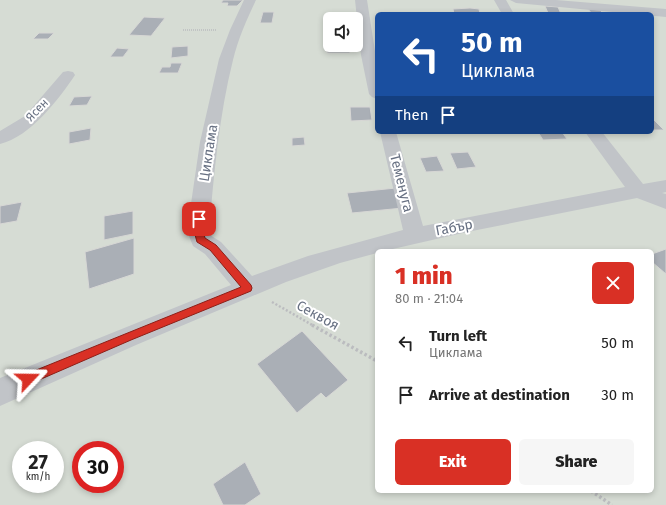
<!DOCTYPE html>
<meta charset="utf-8">
<style>
body{margin:0;font-family:"Fira Sans",sans-serif;background:#f6f6f6;color:#222;height:100vh;display:flex;flex-direction:column;font-size:15px;white-space:nowrap}
*{box-sizing:border-box;margin:0}
p{font-size:13px;color:#767676}
.icon{flex:none;width:22px;height:22px;fill:none;stroke:currentColor;stroke-width:2;stroke-linecap:round;stroke-linejoin:round}
.map{position:relative;flex:1;overflow:hidden}
.side{position:absolute;left:375px;top:249px;width:279px;height:244px;display:flex;flex-direction:column;background:#fff;border-radius:6px;box-shadow:0 2px 6px #0003}
.side>*{flex:none}
.top-card{position:absolute;left:375px;top:12px;width:279px;height:122px;border-radius:6px;box-shadow:0 2px 6px #0003;background:#1a4fa0;color:#fff;overflow:hidden}
.buttons{position:absolute;left:323px;top:12px;display:grid;gap:8px}
.buttons a{display:grid;place-items:center;width:40px;height:40px;border-radius:6px;background:#fff;box-shadow:0 2px 6px #0003;font-size:20px}
.speed{position:absolute;left:12px;top:441px;display:flex;gap:8px;font-size:20px;font-weight:700;text-align:center}
.speed>*{display:grid;place-content:center;width:52px;height:52px;border-radius:50%;background:#fff;box-shadow:0 2px 6px #0003;line-height:1}
.speed small{font-size:10px;font-weight:400}
.speed .limit{border:6px solid #d22;background:#fff;color:#111}
.pin{position:absolute;display:grid;place-items:center;width:34px;height:34px;color:#fff;margin:-17px;border-radius:8px;box-shadow:0 2px 6px #0006}
.me{position:absolute;width:44px;margin:-22px;rotate:67deg;stroke-linejoin:round;filter:drop-shadow(0 0 3px #0008)}
.turn{display:flex;align-items:center;gap:14px;height:84px;padding:0 20px;font-size:18px}
.turn .icon{width:52px;height:52px;stroke-width:2.5}
.turn b{display:block;font-size:28px;line-height:34px}
.then{display:flex;align-items:center;height:38px;padding:0 20px;background:#0003;gap:8px;font-size:15px}
.round{display:grid;place-items:center;flex:none;width:42px;height:42px;border-radius:6px;background:#f6f6f6}
.summary{display:flex;align-items:center;justify-content:space-between;height:68px;padding:0 20px}
h1{font-size:24px;font-weight:800;line-height:30px;color:#d93025}
.cta{display:flex;gap:8px;margin-top:auto;padding:8px 20px}
.cta a{flex:1;height:46px;border-radius:6px;background:#d93025;color:#fff;font-size:16px;font-weight:800;line-height:46px;text-align:center}
.cta a+a{background:#f6f6f6;color:#222}
ul{padding:0;list-style:none}
li{display:flex;align-items:center;gap:12px;height:52px;padding:0 20px}
li div{flex:1}
li b{display:block;font-size:15px}
li em{font-style:normal}
.map>svg:first-child{display:block}
</style>
<div class="map">
<svg width="666" height="505" viewBox="0 0 666 505">
<rect width="100%" height="100%" fill="#f5f6f3"/>
<!-- green -->
<path fill="#d6dcd4" fill-rule="evenodd" d="M0 0H666V505H0ZM377 14H652V132H377ZM330 19H356V45H330ZM377 251H652V491H377ZM21 450H55V484H21ZM81 450H115V484H81Z"/>
<!-- building -->
<path fill="#aaafb6" stroke="#d7d7d5" d="M223 0H243L237 6H227L228 3H221Z
M545 6 558 7 561 14 548 13Z
M470 8 479 9 480 14H454L453 9Z
M588 9 600 10 604 14H592Z
M263 12H274L272 23H260Z
M144 17 165 18 151 36 129 35Z
M39 33H54L48 39H33Z
M327 45H349L350 53H327Z
M188 46V56L171 58 172 47Z
M117 48 129 49 123 57H110Z
M171 63H182L178 73H159L162 67H170Z
M92 96 87 105 69 106 74 97Z
M350 107H370L372 120 351 121Z
M652 118 664 130H652Z
M91 128 90 140 69 144V132Z
M538 132H562L567 139 543 140Z
M304 137 305 145 292 146V138Z
M468 152 476 167 457 169 450 153Z
M437 156 444 171 426 172 420 158Z
M396 188 403 208 352 213 347 193Z
M22 202 17 221 0 224V227V206Z
M133 211V234L104 240V216Z
M134 238V274L89 289 85 252Z
M666 249V274L652 262V254Z
M302 331 348 380 326 398 321 393 297 413 257 364Z
M245 462 261 494 245 505H223L213 484Z"/>
<g fill="none" stroke-linecap="round" stroke-linejoin="round">
<!-- path-far2 -->
<path stroke="#bbbcbf" stroke-width="1.5" stroke-dasharray="1 1" stroke-linecap="butt" d="M183 30H216"/>
<!-- path-far1 -->
<path stroke="#bbbcbf" stroke-width="2.5" stroke-dasharray="2 2" stroke-linecap="butt" d="M272 302 314 326"/>
<!-- path -->
<path stroke="#bbbcbf" stroke-width="3.5" stroke-dasharray="2.5 2.5" stroke-linecap="butt" d="M312 325 377 361
M591 491 612 505"/>
<!-- minor -->
<path fill="#c1c4c8" fill-rule="evenodd" d="M244 0H256C247 19 238 39 233 60 219 116 214 174 209 231L210 235 221 242 252 276 308 256 403 230 380 132H396L423 226 625 187 585 132H602L643 184 666 180V192L662 193 666 194V209L637 198 467 232 384 251H377V253L340 263 286 282 136 345 0 406V378L231 285 205 254 193 246 187 231 200 142 219 59 230 30Z
M355 0H367L377 64V99L372 97 369 94 361 55Z
M494 0H506L514 14H502Z
M510 0H556L666 9V17L516 3Z
M68 71 73 72 75 75C59 99 30 137 0 144V131L25 116 63 72Z"/>
</g>
<!-- route -->
<path fill="#d93025" stroke="#8d1f18" d="M199 216 203 219V231L205 238 216 245 251 285 252 288 251 291 131 340 32 383 28 385 24 383 23 379 24 375 241 287 210 250 197 242 194 231 195 219Z"/>
<g text-anchor="middle" stroke-width="4" stroke-linejoin="round" paint-order="stroke">
<!-- far-street labels -->
<g font-size="12" fill="#677082" stroke="#fff">
<text transform="translate(37 110) rotate(-46)" y="4">Ясен</text>
</g>
<!-- street labels -->
<g font-size="14" fill="#677082" stroke="#fff">
<text transform="translate(208 153) rotate(-81)" y="5">Циклама</text>
<text transform="translate(402 183) rotate(76)" y="5">Теменуга</text>
<text transform="translate(454 227) rotate(-11)" y="5">Габър</text>
<text transform="translate(318 315) rotate(29)" y="5">Секвоя</text>
</g>
</g>
</svg>
<div class="buttons">
<a><svg class="icon" aria-label="sound" viewBox="0 0 24 24"><path d="M4 9h4l5-4v14l-5-4H4zM17 9q2 3 0 6"/></svg></a>
</div>
<div class="speed"><div>27<small>km/h</small></div><div class="limit">30</div></div>
<div class="pin" style="left:199px;top:219px;background:#d93025"><svg class="icon" aria-label="arrive" viewBox="0 0 24 24"><path d="M6 21V4h12l-3 4 3 4H6"/></svg></div>
<svg class="me" style="left:28px;top:379px" viewBox="-20 -20 40 40"><path d="M0-17L14 15 0 8-14 15z" fill="#d93025" stroke="#fff" stroke-width="4"/></svg>
<div class="top-card">
<div class="turn"><svg class="icon" aria-label="left" viewBox="0 0 24 24"><path d="M17 20v-9H6M10 6l-5 5 5 5"/></svg><div><b>50 m</b>Циклама</div></div>
<div class="then">Then<svg class="icon" aria-label="arrive" viewBox="0 0 24 24"><path d="M6 21V4h12l-3 4 3 4H6"/></svg></div>
</div>
<section class="side">
<div class="summary"><div><h1>1 min</h1><p>80 m · 21:04</p></div><a class="round" style="background:#d93025;color:#fff"><svg class="icon" aria-label="close" viewBox="0 0 24 24"><path d="M6 6l12 12M18 6L6 18"/></svg></a></div>
<ul>
<li><svg class="icon" aria-label="left" viewBox="0 0 24 24"><path d="M17 20v-9H6M10 6l-5 5 5 5"/></svg><div><b>Turn left</b><p>Циклама</p></div><em>50 m</em></li>
<li><svg class="icon" aria-label="arrive" viewBox="0 0 24 24"><path d="M6 21V4h12l-3 4 3 4H6"/></svg><div><b>Arrive at destination</b></div><em>30 m</em></li>
</ul>
<div class="cta"><a>Exit</a><a>Share</a></div>
</section>
</div>
